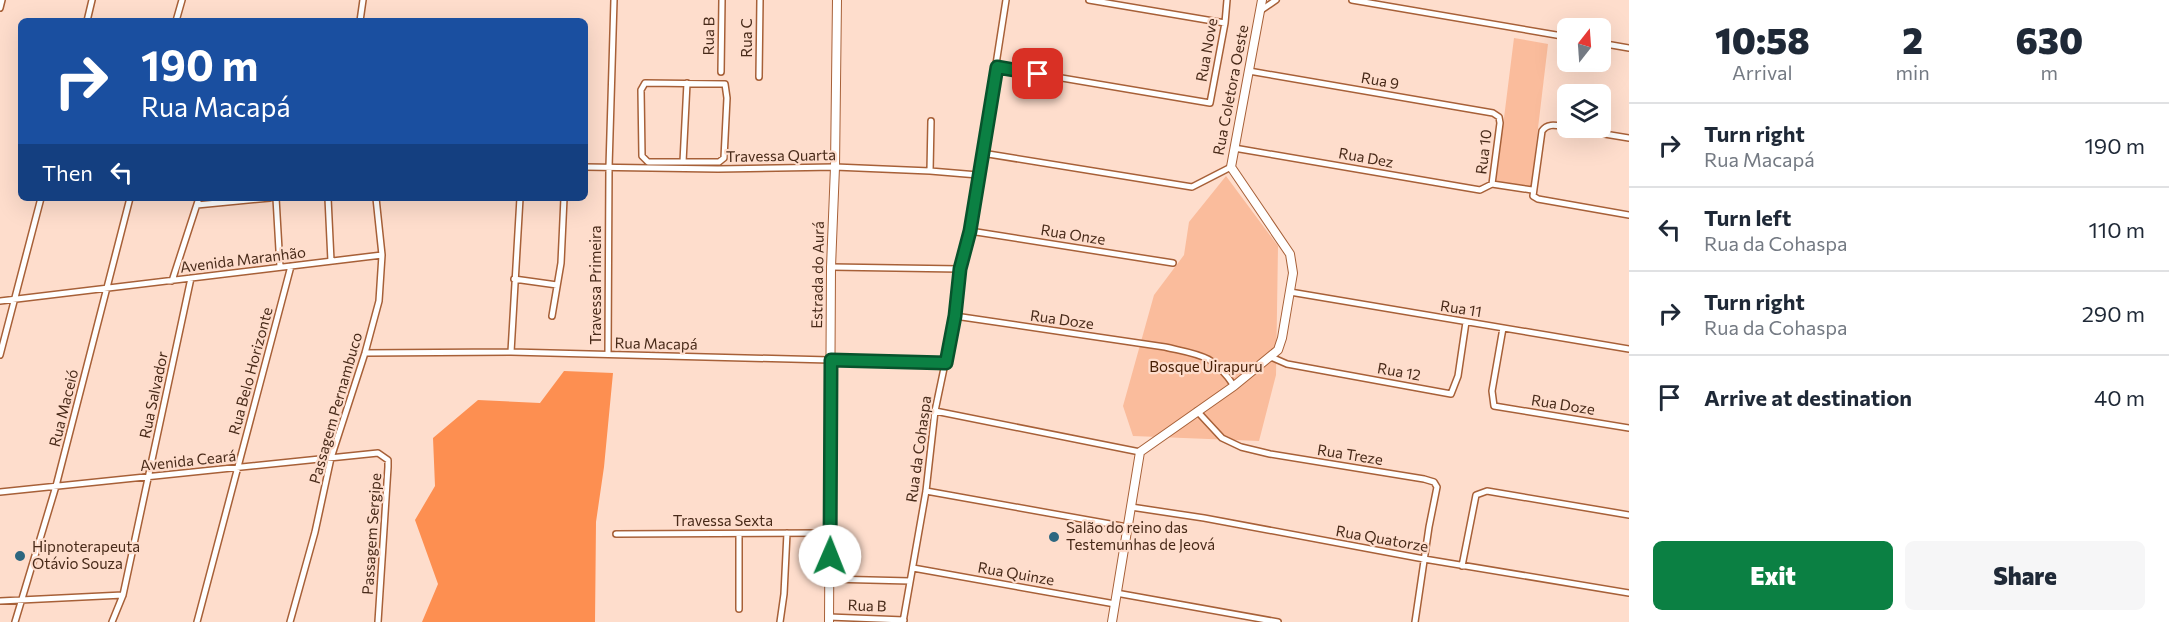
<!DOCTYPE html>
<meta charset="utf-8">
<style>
body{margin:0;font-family:Commissioner,sans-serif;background:#f6f6f7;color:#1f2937;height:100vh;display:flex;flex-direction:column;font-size:22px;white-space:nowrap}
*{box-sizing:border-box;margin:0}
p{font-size:20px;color:#747a83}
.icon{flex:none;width:33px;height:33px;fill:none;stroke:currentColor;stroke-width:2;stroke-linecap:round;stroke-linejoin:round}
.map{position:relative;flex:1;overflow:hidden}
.sheet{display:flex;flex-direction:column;background:#fff;width:540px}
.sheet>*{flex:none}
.top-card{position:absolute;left:18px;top:18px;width:570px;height:183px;border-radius:9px;box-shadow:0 6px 24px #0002;background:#1a4fa0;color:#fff;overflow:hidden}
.needle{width:39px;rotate:17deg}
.fabs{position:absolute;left:1557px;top:18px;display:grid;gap:12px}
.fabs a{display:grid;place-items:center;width:54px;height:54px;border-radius:9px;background:#fff;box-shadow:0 6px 24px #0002;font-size:30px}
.pin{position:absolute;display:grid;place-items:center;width:51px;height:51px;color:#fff;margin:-26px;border-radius:12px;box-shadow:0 3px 9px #0006}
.me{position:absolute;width:66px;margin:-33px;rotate:1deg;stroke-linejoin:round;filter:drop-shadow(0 0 4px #0008)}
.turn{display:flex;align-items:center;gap:21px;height:126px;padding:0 24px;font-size:27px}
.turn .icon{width:78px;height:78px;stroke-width:2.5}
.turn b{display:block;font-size:42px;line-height:51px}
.then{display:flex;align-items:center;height:57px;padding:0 24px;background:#0003;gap:12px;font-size:22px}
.eta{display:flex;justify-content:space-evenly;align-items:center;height:102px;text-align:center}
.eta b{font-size:36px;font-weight:800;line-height:42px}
.cta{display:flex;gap:12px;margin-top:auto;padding:12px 24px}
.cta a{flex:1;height:69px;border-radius:9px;background:#0b8043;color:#fff;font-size:24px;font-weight:800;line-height:69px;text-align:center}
.cta a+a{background:#f6f6f7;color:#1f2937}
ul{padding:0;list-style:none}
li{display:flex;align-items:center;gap:18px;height:84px;padding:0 24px;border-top:2px solid #e0e1e3}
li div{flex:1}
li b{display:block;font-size:22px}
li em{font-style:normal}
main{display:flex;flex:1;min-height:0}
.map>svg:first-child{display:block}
</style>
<main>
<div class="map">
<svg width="1629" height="622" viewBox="0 0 1629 622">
<rect width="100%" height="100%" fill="#feddcc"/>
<!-- green -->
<path fill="#fabc9c" d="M1514 38 1548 44 1531 187 1496 182Z
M1226 176 1278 246 1276 375 1259 441 1133 436 1123 406 1154 295 1184 255 1189 222Z"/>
<!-- forest -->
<path fill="#fd8f51" d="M564 371 613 373 604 467 596 522 595 622H422L438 584 415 520 435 486 433 438 478 400 540 403Z"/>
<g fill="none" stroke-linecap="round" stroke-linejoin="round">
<!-- street casing -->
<g stroke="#a76038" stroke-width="8">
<path id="street" d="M1089 0 1225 23
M1352 0 1568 37
M0 8 2 0
M1260 11 1276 0
M87 21 92 0
M176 21 182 0
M360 21 363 0
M1600 43 1629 48
M997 67 1210 103 1225 23 1227 0
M1249 71 1493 113 1499 117 1500 123 1492 184
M721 72 722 0
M759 77 760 0
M645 83 725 84 727 98 724 158 719 162H648L642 156 641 90Z
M1568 127C1558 126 1548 122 1542 131L1533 196 1538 199 1629 215
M1568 128 1629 138
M1234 148 1480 190 1492 184
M982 153 1192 187 1231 167
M683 162 687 83
M585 167 718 169 835 167 930 171 978 175
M930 171 931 121
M1492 184 1532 190
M276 198 280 267
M328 198 331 261
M197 205 270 198
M970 231 1173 263
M831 267 960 269
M514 279 557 285
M172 281 199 198
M1290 292 1629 349
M0 301 382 255
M552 316 561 263 564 198
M955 316 1165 347C1200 355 1213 354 1234 386
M1503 328 1492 391 1494 406 1629 428
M511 352 520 198
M365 353 511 352 946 363
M608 354 609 167 614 0
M0 355 41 198
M1271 357 1287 364 1451 394 1458 376 1466 322
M935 411 1140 452
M1197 411 1222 438 1241 447 1270 454 1424 479 1434 482 1437 487 1429 527 1415 622
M926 491 1127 527
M0 492 378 453 388 460V467L378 622
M1131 507 1204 518 1424 559 1629 593
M616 534 830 533
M739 534V609
M1462 566 1476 495 1487 491 1629 515
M913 568 1115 604
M829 579 910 581
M1116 593 1278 622
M0 601 123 595
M829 617 904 620
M15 622 56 486 130 198
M112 622 123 595 191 278
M197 622 291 266
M290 622 315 532 331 458 365 353 379 301 382 255 376 198
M780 622 784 594 787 533
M903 622 926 491 935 411 955 316 960 269 970 231 1006 0"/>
</g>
<!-- secondary casing -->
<g stroke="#a76038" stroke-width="10">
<path id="secondary" d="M829 622 831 267 835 167 837 0
M1112 622 1140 452 1234 386 1278 350 1282 338 1293 273 1290 254 1231 167 1262 0"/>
</g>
<!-- street -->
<use href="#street" stroke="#fff" stroke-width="5"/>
<!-- secondary -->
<use href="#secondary" stroke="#fff" stroke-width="8"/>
</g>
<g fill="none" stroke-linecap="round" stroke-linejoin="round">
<!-- route casing -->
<g stroke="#07532c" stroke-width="15">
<path id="route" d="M830 556 831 360 946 363 955 316 960 269 970 231 997 67 1038 74"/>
</g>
<!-- route -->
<use href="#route" stroke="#0b8043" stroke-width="10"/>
</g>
<!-- markers -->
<g fill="#2d6780" stroke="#feddcc" stroke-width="2">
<circle cx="1054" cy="537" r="6"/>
<circle cx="20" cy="556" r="6"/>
</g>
<g text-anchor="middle" stroke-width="4.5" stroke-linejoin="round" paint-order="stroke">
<!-- street labels -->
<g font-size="15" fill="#482a19" stroke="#feddcc">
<text transform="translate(709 36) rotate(-89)" y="5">Rua B</text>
<text transform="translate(747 38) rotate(-90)" y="5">Rua C</text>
<text transform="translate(1207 50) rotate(-80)" y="5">Rua Nove</text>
<text transform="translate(1380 81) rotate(10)" y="5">Rua 9</text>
<text transform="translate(1231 90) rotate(-79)" y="5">Rua Coletora Oeste</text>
<text transform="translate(1484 152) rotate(-83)" y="5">Rua 10</text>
<text transform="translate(781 156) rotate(-1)" y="5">Travessa Quarta</text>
<text transform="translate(1366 158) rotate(10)" y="5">Rua Dez</text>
<text transform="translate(1073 235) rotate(9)" y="5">Rua Onze</text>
<text transform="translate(243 260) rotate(-7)" y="5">Avenida Maranhão</text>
<text transform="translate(818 275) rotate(-89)" y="5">Estrada do Aurá</text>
<text transform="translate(596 285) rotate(-90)" y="5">Travessa Primeira</text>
<text transform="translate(1461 309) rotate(9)" y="5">Rua 11</text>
<text transform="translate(1062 320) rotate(8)" y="5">Rua Doze</text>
<text transform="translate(656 344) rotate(1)" y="5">Rua Macapá</text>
<text transform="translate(251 371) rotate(-75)" y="5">Rua Belo Horizonte</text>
<text transform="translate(1399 372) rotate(10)" y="5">Rua 12</text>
<text transform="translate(154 395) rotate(-78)" y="5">Rua Salvador</text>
<text transform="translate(1563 405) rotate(9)" y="5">Rua Doze</text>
<text transform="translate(64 408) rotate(-76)" y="5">Rua Maceió</text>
<text transform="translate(336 408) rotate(-74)" y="5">Passagem Pernambuco</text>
<text transform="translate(919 449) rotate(-82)" y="5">Rua da Cohaspa</text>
<text transform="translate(1350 455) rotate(9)" y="5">Rua Treze</text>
<text transform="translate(188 461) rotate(-6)" y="5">Avenida Ceará</text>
<text x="723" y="526">Travessa Sexta</text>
<text transform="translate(372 534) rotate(-86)" y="5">Passagem Sergipe</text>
<text transform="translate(1382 539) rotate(10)" y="5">Rua Quatorze</text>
<text transform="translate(1016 574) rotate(10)" y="5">Rua Quinze</text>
<text transform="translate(867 606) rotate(2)" y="5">Rua B</text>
</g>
<!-- park labels -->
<g font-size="15" fill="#471e04" stroke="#feddcc">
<text x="1206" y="372">Bosque Uirapuru</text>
</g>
<!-- poi labels -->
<g font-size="15" fill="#482a19" stroke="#feddcc" text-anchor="start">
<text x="1066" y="533">Salão do reino das<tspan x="1066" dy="17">Testemunhas de Jeová</tspan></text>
<text x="32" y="552">Hipnoterapeuta<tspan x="32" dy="17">Otávio Souza</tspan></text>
</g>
</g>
</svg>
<div class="fabs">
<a><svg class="needle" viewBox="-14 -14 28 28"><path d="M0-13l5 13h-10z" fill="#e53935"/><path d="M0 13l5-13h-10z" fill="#747a83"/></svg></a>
<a><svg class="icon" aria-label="layers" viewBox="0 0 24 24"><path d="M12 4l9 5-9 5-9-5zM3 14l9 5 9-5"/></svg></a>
</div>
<div class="pin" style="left:1038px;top:74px;background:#d93025"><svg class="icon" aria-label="arrive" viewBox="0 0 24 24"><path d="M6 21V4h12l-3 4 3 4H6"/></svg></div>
<svg class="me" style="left:830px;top:556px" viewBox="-20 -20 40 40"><circle r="19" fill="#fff"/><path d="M0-13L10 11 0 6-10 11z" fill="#0b8043"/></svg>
<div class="top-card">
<div class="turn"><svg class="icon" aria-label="right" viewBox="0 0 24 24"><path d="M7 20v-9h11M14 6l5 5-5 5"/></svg><div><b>190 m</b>Rua Macapá</div></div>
<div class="then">Then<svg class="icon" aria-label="left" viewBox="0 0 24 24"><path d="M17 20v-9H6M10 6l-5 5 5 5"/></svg></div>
</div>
</div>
<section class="sheet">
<div class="eta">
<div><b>10:58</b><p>Arrival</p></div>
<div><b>2</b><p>min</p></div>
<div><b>630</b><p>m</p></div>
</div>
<ul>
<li><svg class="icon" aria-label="right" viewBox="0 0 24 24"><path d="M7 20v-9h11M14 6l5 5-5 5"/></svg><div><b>Turn right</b><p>Rua Macapá</p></div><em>190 m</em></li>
<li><svg class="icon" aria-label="left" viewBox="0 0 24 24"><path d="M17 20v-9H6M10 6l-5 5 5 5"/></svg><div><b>Turn left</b><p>Rua da Cohaspa</p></div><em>110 m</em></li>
<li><svg class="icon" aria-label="right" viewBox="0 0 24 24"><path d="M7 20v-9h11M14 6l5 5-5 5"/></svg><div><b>Turn right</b><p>Rua da Cohaspa</p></div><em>290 m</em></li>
<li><svg class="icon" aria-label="arrive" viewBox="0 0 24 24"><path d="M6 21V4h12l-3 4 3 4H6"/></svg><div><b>Arrive at destination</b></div><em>40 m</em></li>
</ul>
<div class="cta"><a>Exit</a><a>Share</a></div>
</section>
</main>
